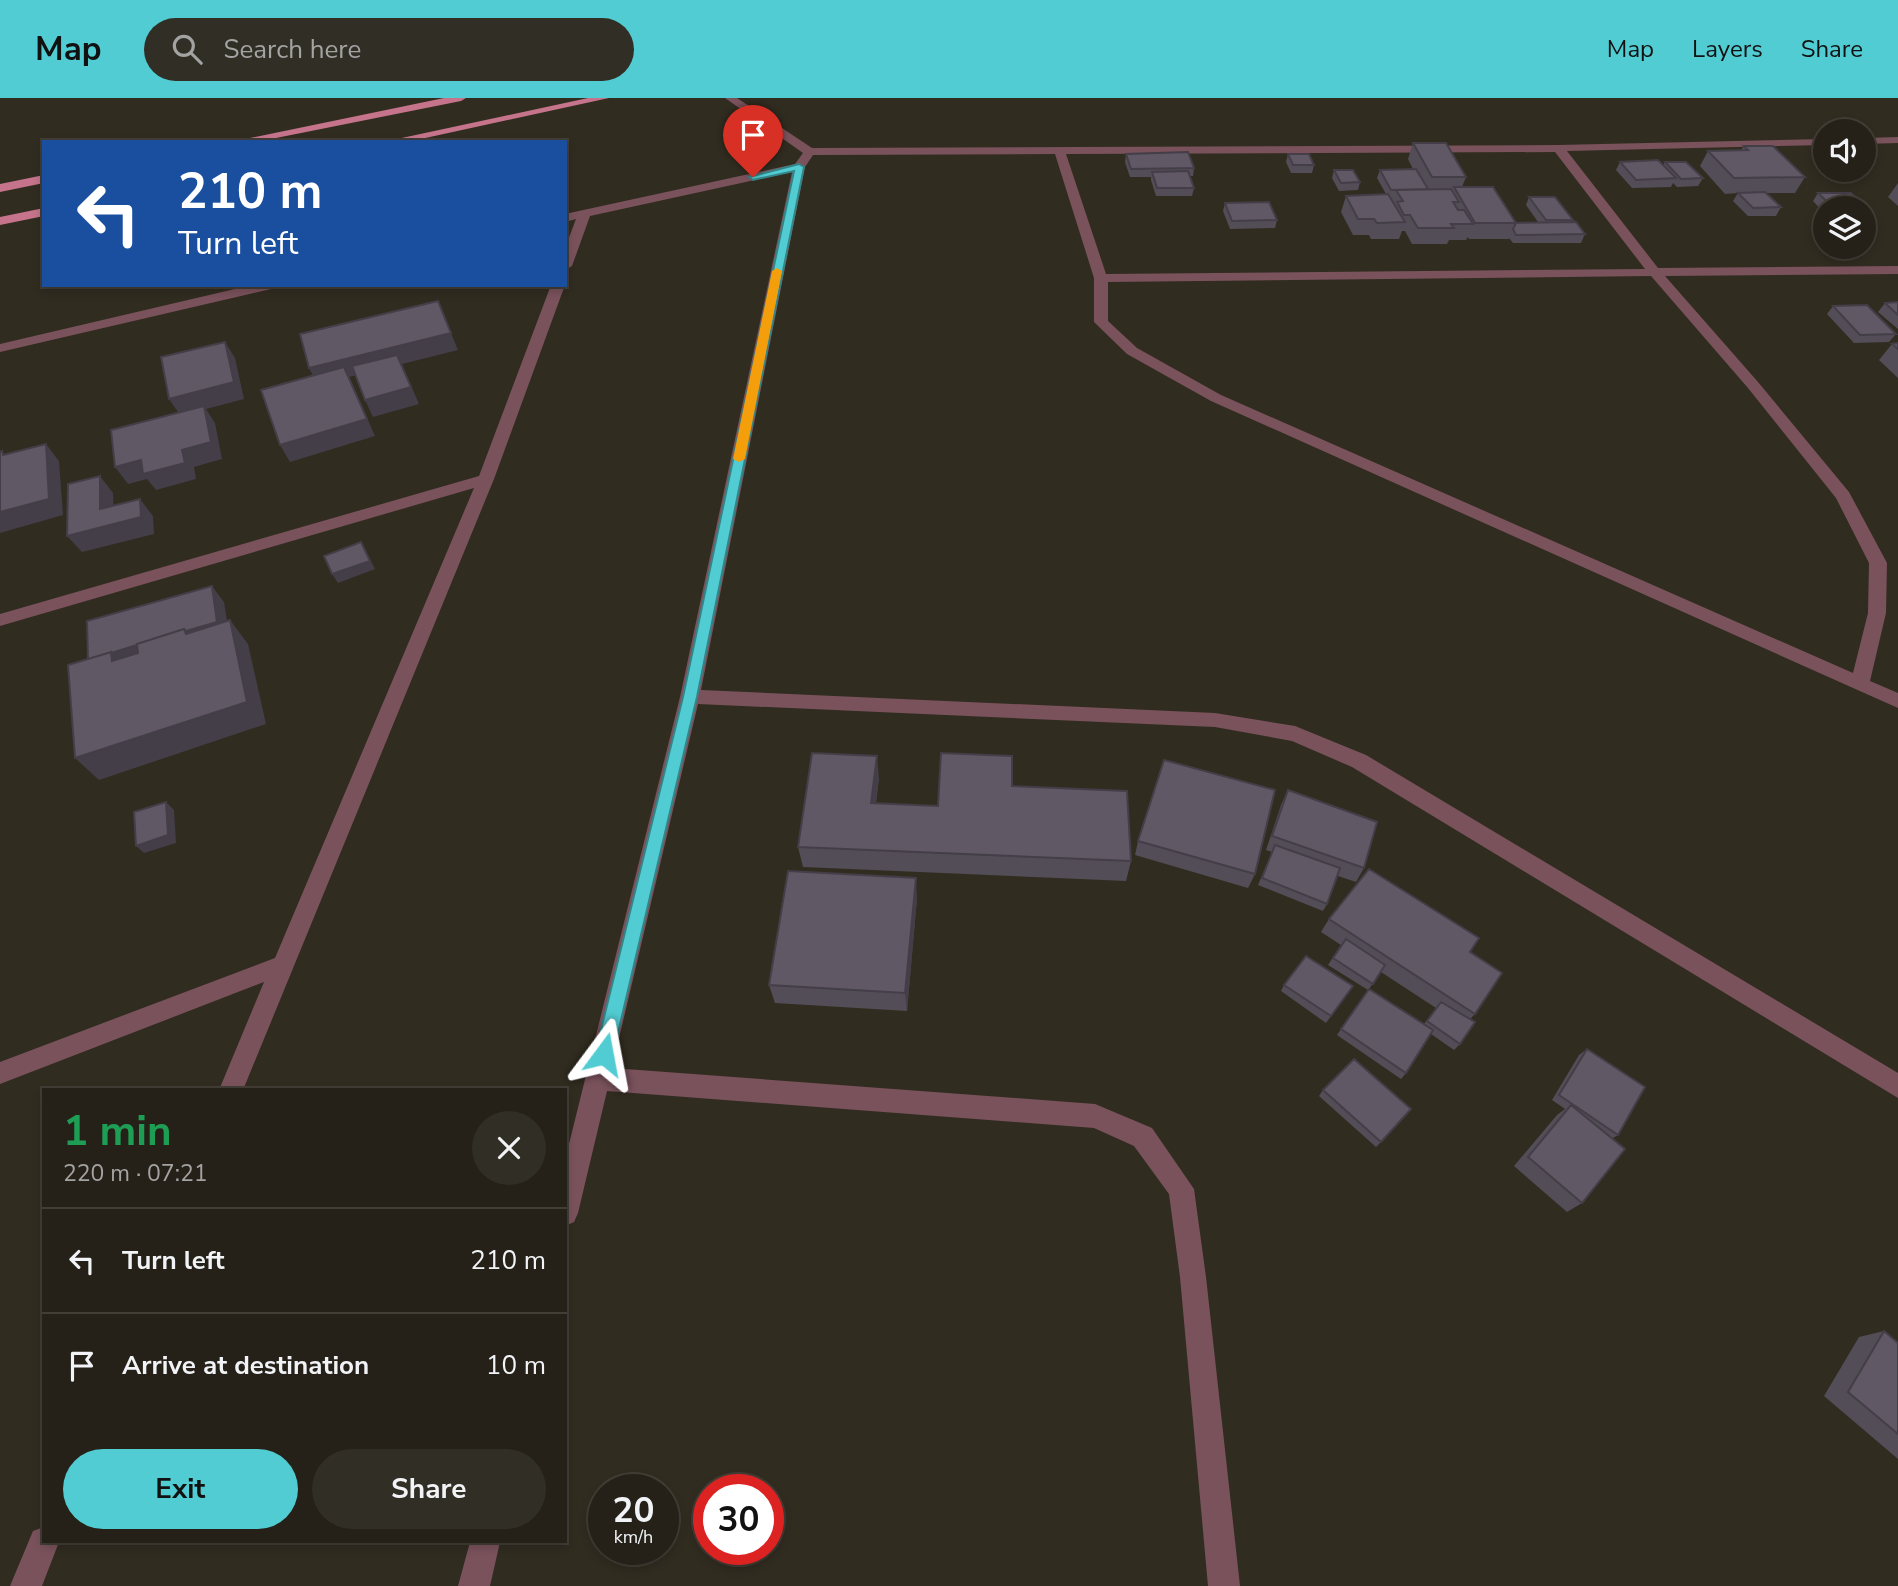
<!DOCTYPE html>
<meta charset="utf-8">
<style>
body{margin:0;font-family:"Nunito Sans",sans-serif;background:#312e25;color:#f1f3f6;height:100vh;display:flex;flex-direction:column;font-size:26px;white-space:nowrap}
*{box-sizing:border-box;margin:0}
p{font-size:23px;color:#a3a3a2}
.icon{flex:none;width:38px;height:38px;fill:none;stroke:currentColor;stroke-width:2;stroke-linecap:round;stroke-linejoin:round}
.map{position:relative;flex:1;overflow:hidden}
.drawer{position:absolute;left:42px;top:990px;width:525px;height:455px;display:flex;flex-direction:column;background:#252118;border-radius:0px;box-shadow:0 4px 10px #0003,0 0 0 2px #423e37}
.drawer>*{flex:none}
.banner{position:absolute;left:42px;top:42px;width:525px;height:147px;border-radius:0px;box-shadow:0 4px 10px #0003,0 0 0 2px #423e37;background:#1a4fa0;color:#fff;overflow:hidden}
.fabs{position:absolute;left:1813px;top:21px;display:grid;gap:14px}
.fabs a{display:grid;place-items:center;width:63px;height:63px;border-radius:50%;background:#252118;box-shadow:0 4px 10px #0003,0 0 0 2px #423e37;font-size:35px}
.speed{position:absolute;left:588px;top:1376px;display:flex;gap:14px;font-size:35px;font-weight:700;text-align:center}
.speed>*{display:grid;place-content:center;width:91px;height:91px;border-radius:50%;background:#252118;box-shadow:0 4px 10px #0003,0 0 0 2px #423e37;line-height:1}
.speed small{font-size:18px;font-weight:400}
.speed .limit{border:10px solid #d22;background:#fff;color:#111}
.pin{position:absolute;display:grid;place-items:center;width:60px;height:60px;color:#fff;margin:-72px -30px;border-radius:50% 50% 50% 0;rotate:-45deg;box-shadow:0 0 7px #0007}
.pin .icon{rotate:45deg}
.me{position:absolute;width:77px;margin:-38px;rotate:13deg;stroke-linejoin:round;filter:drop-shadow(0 0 5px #0008)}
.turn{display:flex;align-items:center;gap:24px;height:147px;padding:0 21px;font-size:32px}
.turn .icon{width:91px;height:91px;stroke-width:2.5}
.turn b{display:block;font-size:49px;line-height:60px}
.round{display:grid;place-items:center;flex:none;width:74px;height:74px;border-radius:37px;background:#312e25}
.headline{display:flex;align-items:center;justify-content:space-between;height:119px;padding:0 21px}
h1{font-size:42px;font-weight:700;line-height:52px;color:#1e9e55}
.cta{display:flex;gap:14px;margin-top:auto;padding:14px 21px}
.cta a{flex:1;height:80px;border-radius:42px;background:#51ccd2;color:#111;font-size:28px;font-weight:700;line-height:80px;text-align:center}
.cta a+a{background:#312e25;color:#f1f3f6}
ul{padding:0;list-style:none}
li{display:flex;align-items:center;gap:21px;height:105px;padding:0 21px;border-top:2px solid #423e37}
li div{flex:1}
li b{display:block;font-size:26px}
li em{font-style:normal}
header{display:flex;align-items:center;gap:42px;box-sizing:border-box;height:98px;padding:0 35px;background:#51ccd2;color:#111}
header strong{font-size:33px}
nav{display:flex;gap:38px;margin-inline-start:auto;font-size:24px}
.search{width:490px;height:63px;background:#312e25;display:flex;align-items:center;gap:18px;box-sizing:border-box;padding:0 24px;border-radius:38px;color:#a3a3a2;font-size:26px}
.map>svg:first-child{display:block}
</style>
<header>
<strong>Map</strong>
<div class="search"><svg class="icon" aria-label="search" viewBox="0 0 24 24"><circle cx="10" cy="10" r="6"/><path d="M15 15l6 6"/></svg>Search here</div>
<nav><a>Map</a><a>Layers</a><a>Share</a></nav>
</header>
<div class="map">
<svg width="1898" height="1488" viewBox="0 0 1898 1488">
<rect width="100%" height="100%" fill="#312c20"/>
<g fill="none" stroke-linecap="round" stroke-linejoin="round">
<!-- minor -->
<path fill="#7a525c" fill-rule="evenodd" d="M725 0H737L812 50 1558 47 1825 41V47L1567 53 1658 170 1898 168V176L1665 178 1758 284 1849 394 1887 465 1886 515 1870 583 1898 595V610L1211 303 1127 256 1094 224V180L1055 56 813 57 805 69 701 592 1215 615 1295 628 1366 657 1898 975V1000L1352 669 1292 643 1215 629 698 606 612 970 1095 1006 1152 1030 1194 1091 1206 1179 1240 1488H1208L1180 1179 1169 1096 1134 1048 1094 1030 607 993 578 1115 574 1124 565 1128V1062L680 599 792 74 590 118 572 168 565 172V150L576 121 565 124V116L795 66 803 55ZM1555 54 1645 171 1106 176 1066 56ZM1651 178 1748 290 1836 400 1869 465 1868 515 1853 575 1221 297 1137 250 1108 223V184Z
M1898 39V45L1864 46V40Z
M252 187H278L271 191 0 254V246Z
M551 187H565L494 381 243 992H219L264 884 0 986V964L275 860 474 390 0 528V516L479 378Z
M44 1429V1444H59L42 1488H10L33 1433Z
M470 1444H500L490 1488H458Z"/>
<!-- major -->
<path fill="#c5748b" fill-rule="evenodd" d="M444 0H466L461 3 256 44H231Z
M588 0H609L407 44H383Z
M44 77V85L0 94V86Z
M44 110V118L0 127V119Z"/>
</g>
<!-- wall -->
<path fill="#534d57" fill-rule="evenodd" d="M1413 45 1466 79 1462 89 1516 124H1538L1526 107 1529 99 1573 122 1572 124 1585 136 1581 145H1513L1509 140V141H1469L1468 139 1466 142H1449L1447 146H1412L1405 133H1402L1399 141H1371L1369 137H1353L1341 114 1346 98 1386 96 1377 80 1380 72 1413 71 1408 61Z
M1744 48 1805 79 1795 95H1766L1781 109 1776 118H1748L1733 103 1738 95 1725 96 1700 68 1708 53 1741 52Z
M1126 56 1194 70 1193 78H1190L1194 90 1192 98H1156L1151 82V79H1130L1125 64Z
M1288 56 1314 67 1312 75H1291L1286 64Z
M1620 64 1663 68 1665 64 1703 80 1698 88 1677 89 1673 85 1671 89 1632 90 1616 72Z
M1334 72 1360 84 1358 92 1339 93 1332 80Z
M1898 85V108L1888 99Z
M1818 95H1851L1872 114 1866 123H1864V110H1825V116L1813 103Z
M1225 105 1277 122 1275 130 1230 131 1223 113Z
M1898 204V231L1878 214 1885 205Z
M1833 208 1896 236 1889 244 1854 245 1827 216Z
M1898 245V280L1879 262 1892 246Z
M879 680 876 705 938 708 1012 688 1131 763 1126 783 803 769 798 749Z
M1288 692 1364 770 1356 784 1338 778 1327 806 1323 813 1258 787 1272 754 1266 752 1281 707Z
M1138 743 1255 776 1248 790 1135 757Z
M917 800 907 913 775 905 769 887Z
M1329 821 1470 854 1475 916 1470 921 1460 946 1454 952 1431 936 1406 975 1401 981 1337 937 1368 892 1328 867 1341 847 1321 834ZM1381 874 1436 910 1424 926 1369 891Z
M1284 887 1353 888 1326 925 1281 893Z
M1587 951 1618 1037 1613 1040 1582 1105 1567 1114 1514 1068 1557 1017 1565 1011 1552 1002 1579 957Z
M1323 992 1381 1044 1376 1049 1319 998Z
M1884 1233 1898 1245V1361L1824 1298 1859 1239Z"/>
<!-- shaded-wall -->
<path fill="#433e47" d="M451 235 458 252 402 266 419 306 373 319 365 302 401 266 349 279 375 338 290 364 280 347 318 287 309 270Z
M225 244 235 260 244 301 206 311 215 325 222 361 194 369 196 381 156 392 147 381 128 386 115 369 182 352 180 317 169 301Z
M46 346 59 363 63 417 0 435V414Z
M100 378 113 395 114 426 140 401 153 418 154 436 82 454 67 438Z
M361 444 375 471 338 485 332 476Z
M212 488 224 504 230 541 121 572 88 562Z
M230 522 248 546 266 626 99 682 75 660Z
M877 658 879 680 873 726 871 705Z
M166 704 174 712 176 745 144 755 136 748Z
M916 780 917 800 907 913 905 895Z"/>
<!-- building -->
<path fill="#605965" stroke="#433e47" stroke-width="2" d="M1413 45H1446L1466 79H1432Z
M1744 48H1773L1805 79 1734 80 1708 53 1748 52Z
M1188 54 1194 70 1131 71 1126 56Z
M1288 56H1309L1314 67H1293Z
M1658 62 1676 80 1636 82 1620 64Z
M1665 64H1686L1703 80 1681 81Z
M1416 71 1428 91 1391 92 1380 72Z
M1334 72H1353L1360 84 1341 85Z
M1188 73 1194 90H1157L1152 74Z
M1454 89H1493L1516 125H1475Z
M1451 91 1459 104H1453L1458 112H1464L1473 126H1451L1454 130H1418L1410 117H1404L1397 104 1403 103 1396 92Z
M1765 94 1781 109 1753 110 1738 95Z
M1818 95H1851L1872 114H1864V110H1834Z
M1388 96 1405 124 1377 125 1374 121H1358L1346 98Z
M1529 99H1555L1573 122H1546Z
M1269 104 1277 122 1232 123 1225 105Z
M1576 124 1585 136 1516 137 1513 131 1516 125H1508Z
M438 203 451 235 309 270 300 236Z
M1898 204V217L1885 205Z
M1867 207 1896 236 1860 237 1833 208Z
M225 244 234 284 169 301 161 259Z
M1898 245V251L1892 246Z
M397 257 411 289 365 302 352 268Z
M344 269 367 321 280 347 261 292Z
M204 308 211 344 182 352 185 365 143 376 141 362 115 369 111 332Z
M46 346 49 401 0 414V354L2 353 3 357Z
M100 378V411L140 401 141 419 67 438 68 386Z
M361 444 370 463 332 476 324 458Z
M212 488 217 524 186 533 184 531 137 546V547L111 555V554L88 561 87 523Z
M230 522 247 604 75 660 68 567 111 554 112 563 138 555 137 546 184 531 186 536Z
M812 655 877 658 871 705 938 708 941 655 1012 658V688L1127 693 1131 763 798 749Z
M1164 662 1275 692 1255 776 1138 743Z
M1288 692 1377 724 1364 770 1272 738Z
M166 704 168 737 136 748 134 714Z
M1275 747 1340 770 1327 806 1262 780Z
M1369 771 1479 840 1470 854 1502 875 1475 916 1329 821Z
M788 773 916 780 905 895 769 887Z
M1346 841 1385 867 1373 886 1333 860Z
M1306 858 1353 888 1331 918 1284 887Z
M1369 891 1433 932 1406 975 1341 931Z
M1441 904 1475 924 1460 946 1427 923Z
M1587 951 1645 989 1618 1037 1559 997Z
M1354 961 1411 1011 1381 1044 1323 992Z
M1571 1007 1625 1051 1582 1105 1528 1059Z
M1884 1233 1898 1245V1336L1848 1294Z"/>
<!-- route -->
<path fill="#51ccd2" stroke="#358588" stroke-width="2" d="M799 66 804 69 697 599 613 956 610 962 604 964 598 962 595 956 683 599 794 73 753 82 749 79Z"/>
<!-- slow -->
<path fill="#f59e0b" d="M777 170 782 173 745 361 739 364 733 361 772 173Z"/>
</svg>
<div class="fabs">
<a><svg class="icon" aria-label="sound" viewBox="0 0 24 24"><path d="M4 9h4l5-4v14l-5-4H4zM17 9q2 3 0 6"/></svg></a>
<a><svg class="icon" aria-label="layers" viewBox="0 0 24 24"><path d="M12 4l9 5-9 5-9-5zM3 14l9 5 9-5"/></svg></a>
</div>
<div class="speed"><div>20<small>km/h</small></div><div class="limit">30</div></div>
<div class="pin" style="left:753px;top:79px;background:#d93025"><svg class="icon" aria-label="arrive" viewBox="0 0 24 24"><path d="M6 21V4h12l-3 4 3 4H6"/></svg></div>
<svg class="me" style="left:604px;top:956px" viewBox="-20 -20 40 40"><path d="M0-17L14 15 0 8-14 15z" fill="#51ccd2" stroke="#fff" stroke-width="4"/></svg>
<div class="banner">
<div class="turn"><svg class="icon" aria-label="left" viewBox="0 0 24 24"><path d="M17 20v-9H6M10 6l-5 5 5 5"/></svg><div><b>210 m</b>Turn left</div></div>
</div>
<section class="drawer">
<div class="headline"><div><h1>1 min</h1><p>220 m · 07:21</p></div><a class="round"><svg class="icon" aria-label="close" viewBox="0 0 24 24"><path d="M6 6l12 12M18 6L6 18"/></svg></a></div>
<ul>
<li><svg class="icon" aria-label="left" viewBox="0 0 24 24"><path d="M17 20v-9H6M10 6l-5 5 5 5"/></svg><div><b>Turn left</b></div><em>210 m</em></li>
<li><svg class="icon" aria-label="arrive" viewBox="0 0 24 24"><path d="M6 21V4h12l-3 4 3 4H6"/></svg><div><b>Arrive at destination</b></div><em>10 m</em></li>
</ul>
<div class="cta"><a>Exit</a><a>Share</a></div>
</section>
</div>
